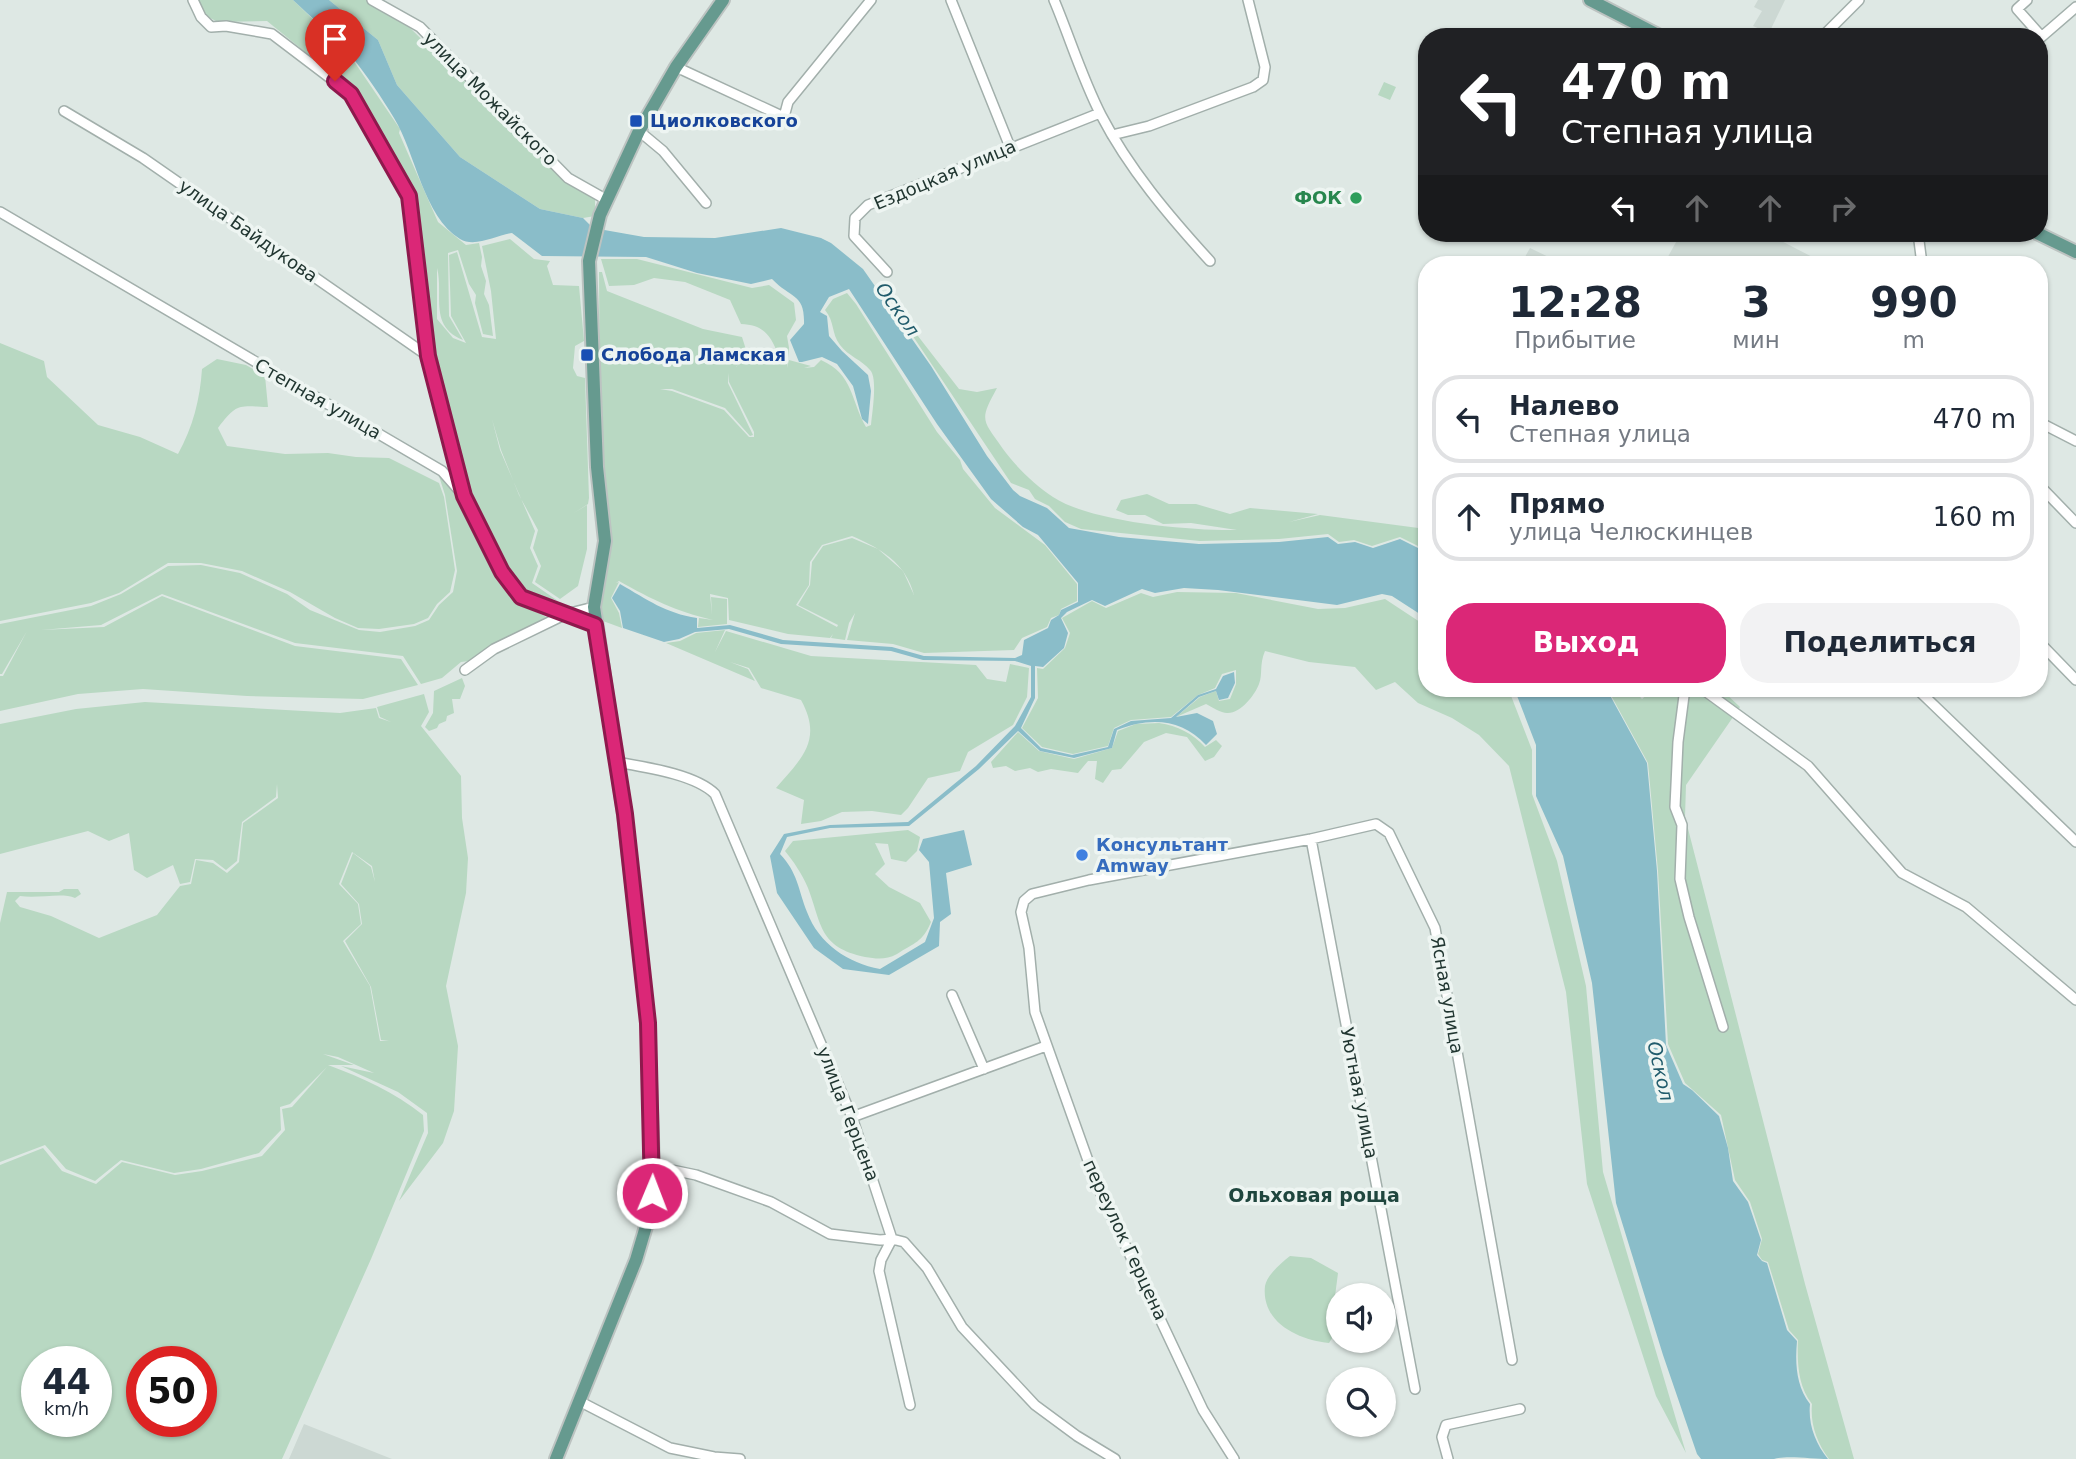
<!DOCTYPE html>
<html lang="ru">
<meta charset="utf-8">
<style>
body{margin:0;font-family:"DejaVu Sans",sans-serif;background:#f2f2f3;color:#1f2937;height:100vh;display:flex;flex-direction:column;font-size:26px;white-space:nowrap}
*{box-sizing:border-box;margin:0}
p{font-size:23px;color:#747a83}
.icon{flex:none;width:38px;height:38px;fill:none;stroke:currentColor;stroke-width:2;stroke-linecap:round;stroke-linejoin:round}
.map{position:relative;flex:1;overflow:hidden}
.sheet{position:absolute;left:1418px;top:256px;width:630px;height:441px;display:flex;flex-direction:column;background:#fff;border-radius:28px;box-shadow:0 2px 5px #0004}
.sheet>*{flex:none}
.guide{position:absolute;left:1418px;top:28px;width:630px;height:214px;border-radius:28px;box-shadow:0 2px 5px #0004;background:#202124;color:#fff;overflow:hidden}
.controls{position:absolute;left:1326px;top:1283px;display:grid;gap:14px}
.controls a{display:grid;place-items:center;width:70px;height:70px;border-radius:50%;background:#fff;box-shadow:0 2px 5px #0004;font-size:35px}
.speed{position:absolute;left:21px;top:1346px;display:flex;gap:14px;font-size:35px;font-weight:700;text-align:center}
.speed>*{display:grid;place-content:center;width:91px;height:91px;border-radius:50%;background:#fff;box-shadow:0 2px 5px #0004;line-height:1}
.speed small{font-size:18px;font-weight:400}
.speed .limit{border:10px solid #d22;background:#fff;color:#111}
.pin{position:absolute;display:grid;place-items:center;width:60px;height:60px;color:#fff;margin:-72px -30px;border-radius:50% 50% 50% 0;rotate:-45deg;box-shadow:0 0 7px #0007}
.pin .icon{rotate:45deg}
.me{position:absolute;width:77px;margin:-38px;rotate:1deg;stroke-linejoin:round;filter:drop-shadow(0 0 5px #0008)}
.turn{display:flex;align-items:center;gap:24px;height:147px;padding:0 28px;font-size:32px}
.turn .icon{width:91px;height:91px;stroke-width:2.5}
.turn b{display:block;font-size:49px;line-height:60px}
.lanes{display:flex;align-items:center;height:66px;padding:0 28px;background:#0003;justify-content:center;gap:35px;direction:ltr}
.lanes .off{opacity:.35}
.eta{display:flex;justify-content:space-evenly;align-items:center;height:119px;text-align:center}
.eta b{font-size:42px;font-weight:600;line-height:49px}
.cta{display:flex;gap:14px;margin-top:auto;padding:14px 28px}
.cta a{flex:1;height:80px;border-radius:28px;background:#db2777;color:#fff;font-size:28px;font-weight:600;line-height:80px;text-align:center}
.cta a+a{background:#f2f2f3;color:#1f2937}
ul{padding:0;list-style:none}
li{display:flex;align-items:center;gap:21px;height:88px;margin:0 14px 10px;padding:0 14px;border:4px solid #e0e1e3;border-radius:28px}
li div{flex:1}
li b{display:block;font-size:26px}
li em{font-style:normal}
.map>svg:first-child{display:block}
</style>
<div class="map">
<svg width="2076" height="1459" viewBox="0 0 2076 1459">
<rect width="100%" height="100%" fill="#dee8e4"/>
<!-- built -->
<path fill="#ccd8d3" d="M1758 0H1785L1769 33 1753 26 1762 11 1754 7Z
M1681 233H1766L1822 262 1821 264H1664Z
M1530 248 1563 264H1521Z
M304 1424 392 1459H289Z"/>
<!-- green -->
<path fill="#b8d8c2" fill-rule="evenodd" d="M198 0H293L349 54 400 129 399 133 438 222 466 245 479 243 482 257 481 266 486 281 484 294 489 305 493 336 483 334 475 303 476 295 469 284 458 250 448 253 449 316 463 340C428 326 444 294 437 268V319L453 338 466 343 451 316 449 255 457 252 482 337 496 339 491 291 482 246 510 239 534 259 550 261 547 266 553 285 579 286 584 341 575 346 573 368 577 376 585 378 589 498 588 504 574 513 587 505V549L578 586 560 599 535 582 541 566 533 548 538 530 519 495 501 450 492 419 500 450 535 531 530 548 538 566 532 583 558 601C548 597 531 595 523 588 505 571 494 547 484 525 436 424 428 309 414 200L410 186 347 86 267 21 218 22 204 15Z
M329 0H367L404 22 567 182 595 198V216L583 218 540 209 460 157 397 85 378 40Z
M1384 82 1396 87 1390 100 1378 95Z
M601 259H637L752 288 769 285 794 303 796 320 787 336 789 348 787 368 789 360 811 366 804 368 814 367 821 360C854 375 850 399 866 427L871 425C872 413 878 378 870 370 862 360 848 356 840 345 831 333 835 322 825 310L833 299 847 293 856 304 937 432 960 460 963 469 995 508 1045 545 1077 584V601L1061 609 1059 615 1051 618 1047 627 1022 638 1014 650 924 653 893 644 847 640 855 613 849 623 845 640 831 638 833 634 830 638 788 634 729 620 728 598 710 594 712 615 711 597 727 599V624L698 627 699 618 713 620C675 611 653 600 619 581L616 583 619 582 611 598 619 613 622 628 603 621 601 596 603 478 600 434 599 272H602L607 291 703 329 742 337 748 356 736 367 748 357C762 367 766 363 778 354 770 334 763 325 741 324L730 300 685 282 654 278 634 285 609 286ZM729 373V382L754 432V437H749L724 410 672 391 660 389H672L725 408 750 436 753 435 728 383ZM852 536C880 548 906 563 914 595L903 571 878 549 852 538 823 546 812 562 810 585 798 605 838 625 837 627 796 605 809 585 810 562 822 545Z
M880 287 959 389 977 392 997 388C979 421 982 419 1003 449 1016 467 1035 485 1053 497 1090 522 1192 531 1237 530L1191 523 1163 524 1145 515H1128L1116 510 1121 500 1147 494 1169 504H1196L1230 514 1250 508 1318 514 1289 522 1320 515 1426 529V550L1400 537 1372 546 1354 540 1339 542 1328 534 1279 539 1200 541 1081 529 1065 522 1049 506 1035 499 1029 490 1011 483Z
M0 343 44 361 47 377 98 425 140 437 178 454C193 427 200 399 202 369L217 359 246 365 265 376 268 407C238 406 237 403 218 428L227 446 285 454 328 453 356 457 389 458 439 483 444 497 455 570 450 592 437 604 428 618 414 624 379 629 358 628 335 618 290 592 242 571 201 563H168L119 593 91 603 0 621Z
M439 476C471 497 482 568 512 598 521 606 536 611 546 617L469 661 461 662 442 678 421 684 403 656 295 643 162 594 101 625 41 630 104 627 162 596 295 646 401 659 418 685 363 699 247 696 143 689 78 694 0 711V676H3L27 631 2 674H0V624L91 606 121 594 168 566 201 565 240 573 287 594 310 610 359 630 380 632 415 626 429 620 439 605 453 592 457 571 445 495Z
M1177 592 1236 593 1318 609 1345 608 1385 599 1426 626V688H1508L1532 750V794L1557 861 1586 986 1603 1172 1686 1453 1656 1396 1587 1184 1566 992 1509 766 1479 735 1452 718 1418 703 1395 682 1376 690 1355 667 1309 662 1265 651C1259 665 1263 674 1259 684 1255 695 1240 714 1227 713 1221 713 1212 707 1206 704L1176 717 1200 697 1216 691 1219 701 1230 699 1236 684V670L1222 674 1215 688 1198 695 1171 717 1131 720 1114 728 1108 746 1073 754 1042 747 1022 728 1038 698 1037 668 1043 669 1065 648 1070 633 1062 618 1092 601 1106 608 1141 593 1153 597Z
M725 630 715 652 726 631 811 656 976 665 987 679 1006 682 1010 664 1029 668 1027 697 1013 725 968 752 960 771 928 778 908 808 901 815 872 811 842 812 821 821 801 824 804 800 776 788C802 758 823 740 801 700L761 688 749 668 730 662 748 669 755 681 666 643 680 641 696 633Z
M462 678 465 686 460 699H452L454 713 447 716 446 721 439 724 437 728 429 731 425 727 433 713 434 691Z
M1607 688H1632L1642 699 1655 688H1722V690L1740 707 1686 785 1685 817 1805 1284 1854 1459H1829C1817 1443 1810 1424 1812 1404 1798 1386 1797 1363 1798 1340L1789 1330 1768 1262 1762 1260 1758 1254 1762 1239 1750 1202 1735 1180 1721 1115 1685 1083 1668 1044 1658 871 1648 763Z
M424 694 429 712 421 726 461 776 462 818 468 858 466 893 446 986 458 1046 454 1111 443 1143 399 1201 428 1133 427 1113 398 1092 341 1066 374 1073 338 1057 323 1054 354 1065H328C363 1078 394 1092 423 1115L424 1131 371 1259 282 1459H0V1165L43 1148 62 1171 96 1184 122 1162 175 1175 202 1171 262 1156 285 1130 282 1109 292 1107 327 1067 290 1104 280 1107 281 1130 259 1153 201 1169 174 1173 121 1160 95 1181 66 1169 45 1145 0 1162V923L7 892H59L64 889H78L81 894 75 898C62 892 38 899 20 896L15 901 20 907 51 916 99 938 157 915 180 886 191 884 196 860 213 863 227 873 239 862 243 823 278 798 277 784 276 797 242 822 237 861 226 870 213 860 195 859 190 882 180 884 173 865 147 878 134 870 129 833 109 841 88 831 0 854V724L76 709 145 702 340 713 376 708 379 718 391 722 380 717 377 707ZM352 852 372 866 375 882 371 867 353 853 341 884 359 904 362 924 345 941 371 987 381 1040 389 1041H380L370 986 343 941 361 924 358 904 339 884ZM37 1362H96V1421H37ZM142 1362H201V1421H142Z
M1159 723C1178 726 1192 733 1205 747L1216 740 1222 746 1214 757 1205 761 1187 737 1166 733 1144 742 1121 769 1112 770 1103 783 1095 779 1097 761H1088L1078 773 1051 769 1038 772 1030 768 1015 771 1006 766 993 768 991 762 1018 732 1039 751 1074 759 1112 748 1118 731 1136 724Z
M908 830 920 837 917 851 906 862 891 859 888 844 875 843 885 864 875 874 889 887 920 903 931 922C922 943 915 942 897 954 886 960 877 959 865 957 819 947 822 925 808 888 802 874 794 862 785 851L793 841Z
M1290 1256 1311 1258 1338 1273 1333 1312 1336 1332 1329 1343C1299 1340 1261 1323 1265 1286 1267 1275 1281 1263 1290 1256Z"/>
<!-- water -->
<path fill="#8abdc9" d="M293 0H329L378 40 397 85 460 157 540 209 583 218 593 228 644 237 715 238 781 228 821 238 831 243 863 269 931 366 987 456 1013 490 1020 496 1047 508 1069 528 1119 537 1199 544 1279 542 1328 537 1338 544 1355 542 1373 548 1400 539 1426 552V618L1392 596 1382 594 1337 605 1218 590 1184 588 1155 593 1142 589 1105 606 1092 600 1067 612 1061 618 1068 633 1064 648 1043 667 1035 666V698L1021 728 1041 748 1072 755 1108 747 1114 729 1131 721 1171 718 1198 695 1216 689 1223 676 1234 672 1235 683 1228 698 1219 700 1216 691 1199 697 1176 717 1197 713 1213 721 1217 734 1206 745C1182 718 1149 717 1117 730L1112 748 1074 758 1040 751 1018 731 979 769 909 826 830 828 787 837 780 854C798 873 798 889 807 912 819 944 848 963 880 969L925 942 934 918 929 862 919 850 923 839 964 830 972 865 946 873 951 914 940 922 939 946 889 975 843 969 814 948 777 893 770 856 784 834 830 825 908 822 976 766 1015 726 1031 697V666L1015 661 923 660 891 651 781 644 729 629 695 632 679 639 664 642 623 628 620 611 612 598 620 584C648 600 665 613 697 618V628L730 625 783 640 892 647 924 656 1015 658 1022 655 1024 640 1048 628 1051 620 1059 615 1061 610 1078 602V583L1038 535 1023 527 991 499 937 424 849 289 829 297 820 312 827 316 829 336 842 351 868 375 871 391 868 424 862 419 853 386 837 364 822 357 802 362H799L790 340 804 324C805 293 791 299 772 279L751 284 697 273 646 257 542 256 512 233C497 235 475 248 460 239 423 216 416 154 394 118 382 98 366 74 351 56 334 37 312 18 293 0Z
M1514 688H1606L1647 763 1657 871 1666 1045 1683 1084 1692 1090 1719 1116 1728 1148 1733 1181 1748 1202 1761 1240 1757 1255 1762 1261 1767 1263 1787 1330 1797 1341C1795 1363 1796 1386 1810 1404 1808 1424 1815 1443 1828 1459 1813 1459 1786 1455 1774 1459H1701L1697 1454 1663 1355 1616 1203 1592 983 1563 856 1536 796V745Z"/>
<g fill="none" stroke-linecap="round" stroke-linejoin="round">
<!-- minor casing -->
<g stroke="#a2afab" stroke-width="12">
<path id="minor" d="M193 0 201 17 211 27 226 26 272 34 351 94 409 196 428 356 463 494
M372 0 420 27 568 178 607 200
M951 0 1010 147
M1054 0C1070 38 1082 78 1101 115 1129 169 1169 216 1210 261
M2027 0 2017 9 2041 36
M1822 37 1859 0
M2039 39 2076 7
M676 67 784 117 788 102 871 0
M64 111 143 158 428 356
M639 131 663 151 706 203
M1112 135 1149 126 1253 87 1263 80 1265 67 1248 0
M0 212 442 471 464 496 502 572 521 597 566 614 594 607
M1918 233 1922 264
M887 272 854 236 855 218 868 205 1100 113
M2039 422 2076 441
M2039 485 2076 523
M2039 642 2076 680
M465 670 494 649 566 614 595 625
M1685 688 1678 742 1675 807 1682 825 1680 879 1689 917 1723 1027
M1701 688 1808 766 1902 873 1966 907 2076 1000
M1916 688 2076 842
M616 762C644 767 695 774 715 794L852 1117 892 1239 904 1242 927 1268 962 1327 1035 1405 1077 1436 1115 1459
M1311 839 1415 1389
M952 995 984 1069
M852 1117 1046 1046
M653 1166 696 1175 771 1202 830 1234 880 1240 892 1239
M892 1239 881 1260 879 1271 910 1405
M579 1401 670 1448 714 1457 740 1459
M1234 1459 1203 1410 1096 1183 1035 1012 1029 948 1021 912 1024 901 1032 894 1089 880 1311 839 1376 824 1389 833 1435 928 1512 1360
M1448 1459 1442 1437 1446 1425 1520 1409"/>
</g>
<!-- major casing -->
<g stroke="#bcc3c1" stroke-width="16">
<path id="major" d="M1590 0 1662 37
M2037 233 2076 252
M556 1459 636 1260 647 1223 653 1166 648 1023 624 814 594 607 605 541 597 467 589 261 600 215 639 131 676 67 723 0"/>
</g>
<!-- minor -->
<use href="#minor" stroke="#fff" stroke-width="9"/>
<!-- major -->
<use href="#major" stroke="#669a8f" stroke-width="12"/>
</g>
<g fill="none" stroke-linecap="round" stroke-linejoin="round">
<!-- route casing -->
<g stroke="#8e194d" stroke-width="18">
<path id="route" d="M335 81 351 94 409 196 428 356 464 496 502 572 521 597 595 625 625 814 648 1023 652 1193"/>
</g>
<!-- route -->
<use href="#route" stroke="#db2777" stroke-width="12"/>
</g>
<!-- markers -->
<g fill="#1a4fb4" stroke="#eef5f2" stroke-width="2.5">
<rect x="629" y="114" width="14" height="14" rx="3.5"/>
<rect x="580" y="348" width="14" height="14" rx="3.5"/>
</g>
<circle fill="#2e9e5b" stroke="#eef5f2" stroke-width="2.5" cx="1356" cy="198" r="7"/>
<circle fill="#3f7fe0" stroke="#eef5f2" stroke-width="2.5" cx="1082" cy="855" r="7"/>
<g text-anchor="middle" stroke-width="7" stroke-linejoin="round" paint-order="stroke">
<!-- street labels -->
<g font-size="18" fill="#213631" stroke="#eef5f2">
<text transform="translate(490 99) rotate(45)" y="6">улица Можайского</text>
<text transform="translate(945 175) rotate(-23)" y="6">Ездоцкая улица</text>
<text transform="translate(248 231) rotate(35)" y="6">улица Байдукова</text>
<text transform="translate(318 399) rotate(30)" y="6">Степная улица</text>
<text transform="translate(1447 995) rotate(80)" y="6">Ясная улица</text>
<text transform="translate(1359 1093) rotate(79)" y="6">Уютная улица</text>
<text transform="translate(848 1114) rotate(69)" y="6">улица Герцена</text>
<text transform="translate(1125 1240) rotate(65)" y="6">переулок Герцена</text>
</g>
<!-- transit labels -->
<g font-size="18" font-weight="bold" fill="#164399" stroke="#eef5f2" text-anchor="start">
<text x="650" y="127">Циолковского</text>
<text x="601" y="361">Слобода Ламская</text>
</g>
<!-- leisure labels -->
<g font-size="18" font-weight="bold" fill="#27864d" stroke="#eef5f2" text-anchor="end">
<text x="1342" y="204">ФОК</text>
</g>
<!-- shop labels -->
<g font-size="18" font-weight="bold" fill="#366cbe" stroke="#eef5f2" text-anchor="start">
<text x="1096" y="851">Консультант<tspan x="1096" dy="21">Amway</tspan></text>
</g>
<!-- water labels -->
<g font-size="19" font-style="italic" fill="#215c6c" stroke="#eef5f2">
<text transform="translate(898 309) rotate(55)" y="7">Оскол</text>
<text transform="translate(1661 1071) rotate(77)" y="7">Оскол</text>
</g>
<!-- neighbourhood labels -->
<g font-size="19" font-weight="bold" fill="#1f463e" stroke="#eef5f2">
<text x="1314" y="1202">Ольховая роща</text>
</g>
</g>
</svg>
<div class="controls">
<a><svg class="icon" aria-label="sound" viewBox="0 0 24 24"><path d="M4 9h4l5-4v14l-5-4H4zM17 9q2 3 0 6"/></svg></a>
<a><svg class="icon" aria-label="search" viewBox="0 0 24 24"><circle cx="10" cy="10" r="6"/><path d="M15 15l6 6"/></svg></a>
</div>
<div class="speed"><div>44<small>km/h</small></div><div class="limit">50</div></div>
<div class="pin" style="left:335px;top:81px;background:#d93025"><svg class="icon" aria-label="arrive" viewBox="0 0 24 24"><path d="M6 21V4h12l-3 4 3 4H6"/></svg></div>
<svg class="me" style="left:652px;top:1193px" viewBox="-20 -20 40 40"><circle r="17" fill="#db2777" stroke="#fff" stroke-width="3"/><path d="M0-11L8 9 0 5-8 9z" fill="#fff"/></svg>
<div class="guide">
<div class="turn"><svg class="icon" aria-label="left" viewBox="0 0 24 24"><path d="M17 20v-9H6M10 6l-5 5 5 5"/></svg><div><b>470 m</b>Степная улица</div></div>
<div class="lanes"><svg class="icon" aria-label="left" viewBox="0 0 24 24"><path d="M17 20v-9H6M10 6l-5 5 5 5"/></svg><svg class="icon off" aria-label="ahead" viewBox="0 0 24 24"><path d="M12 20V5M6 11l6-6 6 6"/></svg><svg class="icon off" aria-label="ahead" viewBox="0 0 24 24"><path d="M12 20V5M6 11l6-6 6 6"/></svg><svg class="icon off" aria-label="right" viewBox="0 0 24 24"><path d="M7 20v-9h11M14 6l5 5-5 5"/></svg></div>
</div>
<section class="sheet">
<div class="eta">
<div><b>12:28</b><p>Прибытие</p></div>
<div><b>3</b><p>мин</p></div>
<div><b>990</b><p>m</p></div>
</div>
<ul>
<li><svg class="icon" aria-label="left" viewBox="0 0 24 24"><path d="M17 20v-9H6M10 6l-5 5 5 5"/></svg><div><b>Налево</b><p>Степная улица</p></div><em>470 m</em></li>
<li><svg class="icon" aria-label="ahead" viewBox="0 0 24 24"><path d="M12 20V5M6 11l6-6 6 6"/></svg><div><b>Прямо</b><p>улица Челюскинцев</p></div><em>160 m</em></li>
</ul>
<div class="cta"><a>Выход</a><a>Поделиться</a></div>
</section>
</div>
